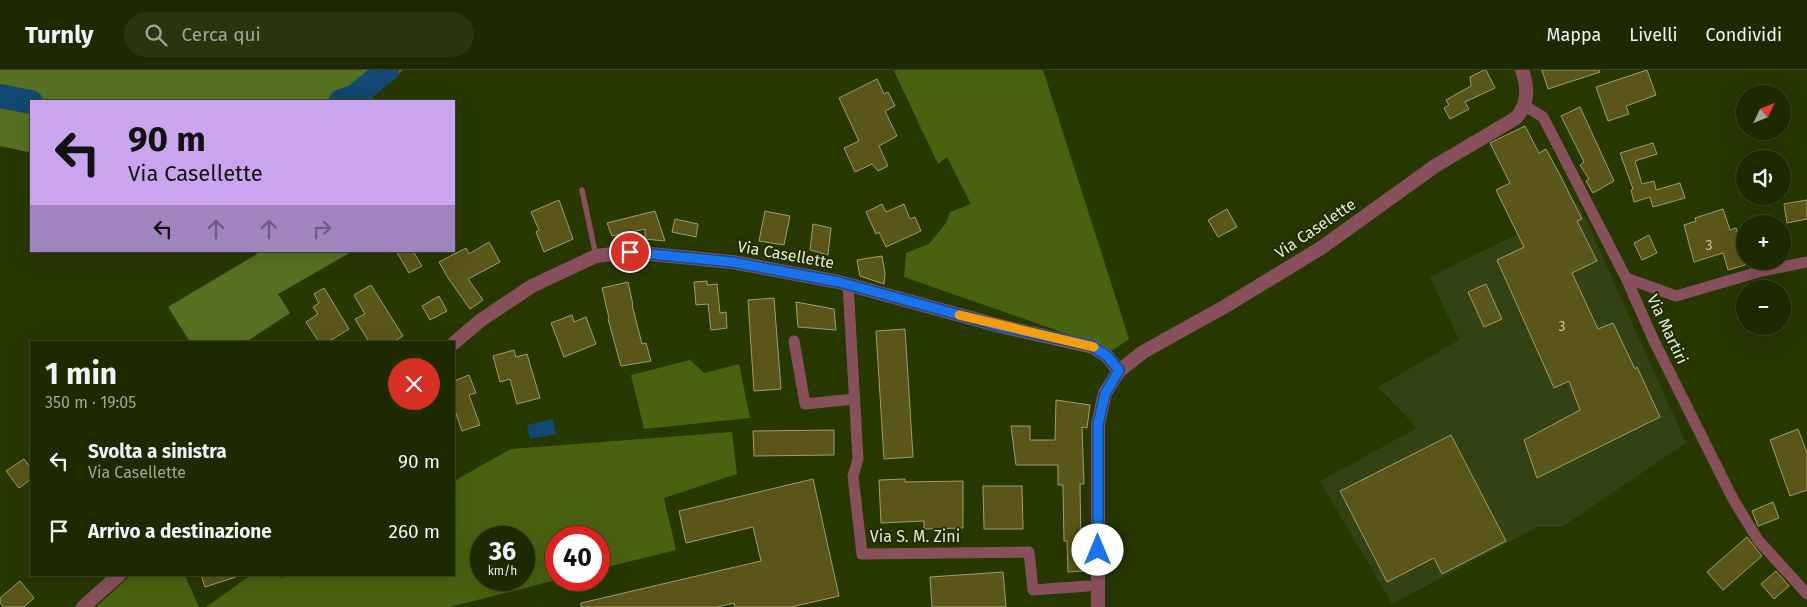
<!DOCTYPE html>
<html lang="it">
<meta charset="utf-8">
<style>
body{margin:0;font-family:"Fira Sans",sans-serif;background:#2a350f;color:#f1f3f6;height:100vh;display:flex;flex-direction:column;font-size:19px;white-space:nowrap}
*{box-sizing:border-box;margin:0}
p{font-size:16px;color:#a0a699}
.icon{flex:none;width:28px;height:28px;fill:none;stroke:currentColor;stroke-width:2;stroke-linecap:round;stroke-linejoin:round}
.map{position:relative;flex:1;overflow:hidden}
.sheet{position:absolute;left:30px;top:271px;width:425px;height:235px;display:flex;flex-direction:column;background:#1d2900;border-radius:0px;box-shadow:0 5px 20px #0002,0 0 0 1px #3b4522}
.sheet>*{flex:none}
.banner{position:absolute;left:30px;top:30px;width:425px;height:152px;border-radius:0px;box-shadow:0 5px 20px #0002,0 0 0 1px #3b4522;background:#c8a5ee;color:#111;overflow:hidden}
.needle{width:32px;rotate:47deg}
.buttons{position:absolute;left:1736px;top:15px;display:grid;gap:10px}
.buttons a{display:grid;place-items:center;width:55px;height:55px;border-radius:50%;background:#1d2900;box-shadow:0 5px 20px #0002,0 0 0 1px #3b4522;font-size:25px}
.speed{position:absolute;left:470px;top:456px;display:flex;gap:10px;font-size:25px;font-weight:700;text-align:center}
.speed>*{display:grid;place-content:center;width:65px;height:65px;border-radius:50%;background:#1d2900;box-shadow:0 5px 20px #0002,0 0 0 1px #3b4522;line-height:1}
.speed small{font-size:12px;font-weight:400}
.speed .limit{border:8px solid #d22;background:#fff;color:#111}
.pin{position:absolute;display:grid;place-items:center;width:42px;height:42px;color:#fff;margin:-21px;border:2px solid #fff;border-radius:50%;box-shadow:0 1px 5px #0007}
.me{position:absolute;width:55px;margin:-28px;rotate:0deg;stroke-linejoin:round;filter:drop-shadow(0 0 4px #0008)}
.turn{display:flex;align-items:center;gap:18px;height:105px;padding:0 15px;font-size:22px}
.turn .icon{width:65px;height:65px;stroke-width:2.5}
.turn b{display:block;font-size:35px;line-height:42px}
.lanes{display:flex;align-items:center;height:48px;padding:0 15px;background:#0003;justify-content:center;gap:25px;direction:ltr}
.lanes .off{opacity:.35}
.round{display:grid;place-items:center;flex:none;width:52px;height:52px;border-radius:26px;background:#2a350f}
.summary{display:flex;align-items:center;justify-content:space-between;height:85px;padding:0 15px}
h1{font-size:30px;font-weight:700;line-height:38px}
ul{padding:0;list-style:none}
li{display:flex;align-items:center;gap:15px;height:70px;padding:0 15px}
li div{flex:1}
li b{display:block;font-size:19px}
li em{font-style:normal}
header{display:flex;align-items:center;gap:30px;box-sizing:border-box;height:70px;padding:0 25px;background:#1d2900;border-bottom:1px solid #3b4522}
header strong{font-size:24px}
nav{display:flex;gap:28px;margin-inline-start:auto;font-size:18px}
.search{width:350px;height:45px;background:#2a350f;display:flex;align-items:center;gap:12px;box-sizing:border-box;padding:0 18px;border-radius:28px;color:#a0a699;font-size:19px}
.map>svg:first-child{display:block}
</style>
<header>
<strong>Turnly</strong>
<div class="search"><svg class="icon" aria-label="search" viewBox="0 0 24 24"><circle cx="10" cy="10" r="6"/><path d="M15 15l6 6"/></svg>Cerca qui</div>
<nav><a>Mappa</a><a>Livelli</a><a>Condividi</a></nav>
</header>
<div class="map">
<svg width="1807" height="537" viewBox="0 0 1807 537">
<rect width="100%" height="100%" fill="#273700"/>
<!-- built -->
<path fill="#334214" d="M1579 134 1686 373 1562 457H1538L1392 534 1320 411 1417 358 1378 317 1459 270 1430 207Z"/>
<!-- green -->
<path fill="#49620f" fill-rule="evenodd" d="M896 0H1043L1129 269 1113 280 904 207 906 183 929 174 946 153 950 142 971 134 947 87 938 94 894 1Z
M690 290 704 303 739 294 750 348 644 359 631 305Z
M732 362 737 404 664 428 676 480 599 499V468H556V510L450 537H206L251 505H277L281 508 287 505H454V411L511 379ZM481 468H524V510H481Z
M131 505H185L199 537H96Z"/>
<!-- forest -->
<path fill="#577122" d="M0 0H403L371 27 374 31H31V79L28 82 0 76Z
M257 181H353L278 224 290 243 246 272H190L168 237 257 184Z"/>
<!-- water -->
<path fill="#124871" d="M553 349 556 364 530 369 527 355Z"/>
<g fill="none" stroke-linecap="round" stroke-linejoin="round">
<!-- river -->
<path stroke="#124871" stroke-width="24" d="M0 26 31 32
M341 31 354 27 387 0"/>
</g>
<!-- building -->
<path fill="#5a5619" stroke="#a29f63" d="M1484 0H1486L1495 18 1465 32 1469 39 1450 49 1444 38 1449 35 1446 30 1471 16 1470 7Z
M1542 0H1599L1600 2 1548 19Z
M1647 0 1656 25 1626 36 1629 44 1608 51 1596 17Z
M877 9 884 24 888 22 895 36 885 41 897 66 879 76 888 96 878 101 872 94 855 102 844 78 859 71 839 28Z
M1580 37 1614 111 1593 123 1586 111 1589 109 1580 95 1584 92 1561 46Z
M1525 56 1539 83 1546 79 1560 105 1582 149 1577 151 1597 191 1572 203 1598 259 1613 253 1635 299 1637 297 1660 347 1537 408 1524 370 1580 340 1569 311 1554 318 1497 190 1524 177 1496 120 1510 113 1490 73Z
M1653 73 1657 84 1635 91 1642 114 1654 111 1656 120 1680 113 1685 128 1653 137 1650 127 1634 132 1631 120 1633 119 1620 83Z
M559 130 573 169 544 182 536 162 539 160 531 142Z
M1807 130V149L1787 153 1784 134Z
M882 134 886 142 904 134 910 149 915 147 921 161 886 177 879 162 876 164 866 142Z
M1227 139 1237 157 1218 167 1208 150Z
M1723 139 1730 160 1736 158 1745 183V195L1728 200 1723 183 1694 192 1684 155 1696 151 1695 148Z
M655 141 665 171 645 169V159L612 166 607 153Z
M765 141 790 146 784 175 759 171Z
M675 149 698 154 696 167 672 162Z
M813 154 831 158 828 185 810 180Z
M1649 165 1657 183 1642 190 1634 173Z
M489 172 500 192 468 209 483 230 470 239 448 208 439 192 466 178 469 184Z
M396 181H413L422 196 409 203Z
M882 186 885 203 884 214 860 206 857 190Z
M707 211V215L717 214 720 243 726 242 727 258 711 260 708 234 696 235 694 212Z
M628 212 633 235H632L642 274 646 273 651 291 621 296 608 249 609 248 602 218Z
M1486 214 1502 249 1484 257 1468 222Z
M371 215 403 266 393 272H369L355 249 365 244 354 225Z
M324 218 349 259 328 272H319L306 252 318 244 313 237 319 233 314 224Z
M439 226 447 241 430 250 422 236Z
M774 228 781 319 754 321 748 230Z
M796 232 834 239 836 260 798 257Z
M572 245 574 252 586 247 596 274 564 287 551 253Z
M905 259 913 387 884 389 876 261Z
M514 280 516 287 527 284 540 328 517 334 510 309 500 312 493 286Z
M469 305 476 323 469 325 480 355 462 361 454 338V311Z
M1056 330 1090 335 1087 358 1082 357 1084 414H1080L1081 471H1084L1085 501 1068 502 1067 471H1064L1063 415H1058V395H1016L1011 356H1030V370H1055Z
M1798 359 1807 383V420L1790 426 1770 370Z
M834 360V385L754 386 753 361Z
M1451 365 1506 471 1442 504 1434 488 1387 512 1340 421Z
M24 389 31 398V409L19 418 6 401Z
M813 409 839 526 791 537H735L734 533 717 537H581V533L761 491 753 457 686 473 679 441Z
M905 409V412L963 411V458L924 459V451L881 453 879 410Z
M983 416H1022L1023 459H984Z
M1773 432 1779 448 1758 456 1752 441Z
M1747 467 1762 486 1723 520 1707 502Z
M1776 501 1789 516 1774 529 1761 514Z
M1003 502 1006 537H932L930 507Z
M201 505H236V507L205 517Z
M20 511 34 528 24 537H4L0 533V528Z"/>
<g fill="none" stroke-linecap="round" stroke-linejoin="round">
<!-- service -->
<path stroke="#88505d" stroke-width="5.5" d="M582 120 596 186"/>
<!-- minor -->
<path stroke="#88505d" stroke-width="11" d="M1525 36 1543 47 1626 208 1654 271 1733 429 1758 470 1807 524
M1626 208 1676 226 1762 201 1807 192
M848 214 858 389 853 406 862 484 1029 482 1033 520 1088 516
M794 271 805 334 855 329"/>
<!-- tertiary -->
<path stroke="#88505d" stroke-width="14" d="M454 273 481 250 532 216 596 186 630 182 732 192 839 212 1000 256 1093 277 1107 286 1119 301
M83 537 119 505
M1098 537V354L1105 323 1119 301 1143 282 1224 237 1321 178 1435 96 1516 48C1529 33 1528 18 1522 0"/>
</g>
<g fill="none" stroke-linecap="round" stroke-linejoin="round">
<!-- route casing -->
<g stroke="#114b97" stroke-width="12">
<path id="route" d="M630 182 732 192 839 212 1000 256 1092 276 1107 286 1119 300 1105 324 1098 354V480"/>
</g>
<!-- route -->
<use href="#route" stroke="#1a73e8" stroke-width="9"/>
<!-- slow -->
<path stroke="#f59e0b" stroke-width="9" d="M959 245 1094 277"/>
</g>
<g text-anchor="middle" stroke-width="4" stroke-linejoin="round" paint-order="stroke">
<!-- number labels -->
<g font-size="14" fill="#c0c8a3">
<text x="1709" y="180">3</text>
<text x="1562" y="261">3</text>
</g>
<!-- street labels -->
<g font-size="16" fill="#e2eed1" stroke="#1f2c03">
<text transform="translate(1315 158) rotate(-34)" y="6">Via Caselette</text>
<text transform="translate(786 184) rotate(10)" y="6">Via Casellette</text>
<text transform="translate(1668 259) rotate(65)" y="6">Via Martiri</text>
<text x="915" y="472">Via S. M. Zini</text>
</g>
</g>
</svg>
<div class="buttons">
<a><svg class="needle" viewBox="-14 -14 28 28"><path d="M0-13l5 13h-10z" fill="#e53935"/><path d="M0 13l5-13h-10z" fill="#a0a699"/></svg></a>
<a><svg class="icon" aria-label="sound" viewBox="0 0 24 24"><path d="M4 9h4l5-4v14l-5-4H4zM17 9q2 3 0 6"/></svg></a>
<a>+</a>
<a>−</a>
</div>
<div class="speed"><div>36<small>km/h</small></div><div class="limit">40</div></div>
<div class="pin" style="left:630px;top:182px;background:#d93025"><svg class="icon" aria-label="arrive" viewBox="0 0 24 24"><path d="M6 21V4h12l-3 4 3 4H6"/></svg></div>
<svg class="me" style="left:1098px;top:480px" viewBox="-20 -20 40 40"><circle r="19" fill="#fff"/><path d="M0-13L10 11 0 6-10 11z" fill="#1a73e8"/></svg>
<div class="banner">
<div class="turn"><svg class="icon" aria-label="left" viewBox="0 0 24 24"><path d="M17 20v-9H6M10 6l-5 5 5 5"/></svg><div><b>90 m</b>Via Casellette</div></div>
<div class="lanes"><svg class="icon" aria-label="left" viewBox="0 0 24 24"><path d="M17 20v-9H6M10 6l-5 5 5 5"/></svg><svg class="icon off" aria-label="ahead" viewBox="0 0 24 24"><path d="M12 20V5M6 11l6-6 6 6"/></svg><svg class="icon off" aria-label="ahead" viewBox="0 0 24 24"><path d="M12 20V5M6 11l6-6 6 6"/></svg><svg class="icon off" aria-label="right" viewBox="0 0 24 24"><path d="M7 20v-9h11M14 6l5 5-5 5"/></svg></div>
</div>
<section class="sheet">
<div class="summary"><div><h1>1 min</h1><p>350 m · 19:05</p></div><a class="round" style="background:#d93025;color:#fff"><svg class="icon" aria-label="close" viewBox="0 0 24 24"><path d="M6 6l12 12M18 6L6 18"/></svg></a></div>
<ul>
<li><svg class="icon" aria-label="left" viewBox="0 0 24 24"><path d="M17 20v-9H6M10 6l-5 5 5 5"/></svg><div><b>Svolta a sinistra</b><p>Via Casellette</p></div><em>90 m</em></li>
<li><svg class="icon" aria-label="arrive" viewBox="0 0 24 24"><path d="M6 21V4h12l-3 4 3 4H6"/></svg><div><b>Arrivo a destinazione</b></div><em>260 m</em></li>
</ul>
</section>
</div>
